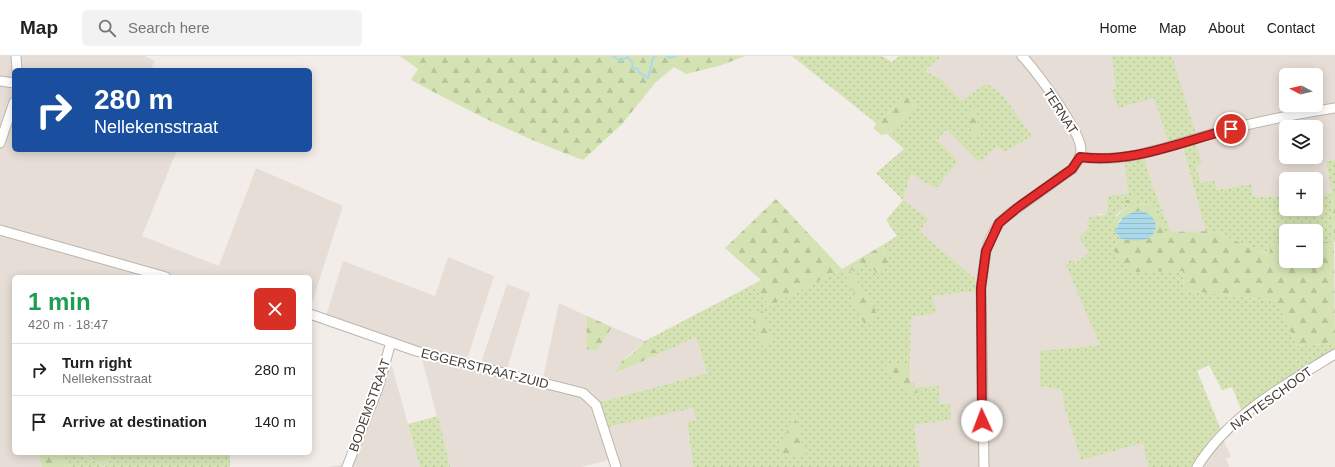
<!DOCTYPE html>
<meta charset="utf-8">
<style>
body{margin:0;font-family:Helvetica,sans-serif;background:#f2f2f2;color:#202124;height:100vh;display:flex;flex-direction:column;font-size:15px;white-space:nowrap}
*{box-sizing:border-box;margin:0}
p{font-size:13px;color:#757577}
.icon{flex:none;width:22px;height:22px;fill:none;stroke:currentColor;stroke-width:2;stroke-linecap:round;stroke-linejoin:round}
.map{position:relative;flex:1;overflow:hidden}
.drawer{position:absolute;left:12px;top:219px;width:300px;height:180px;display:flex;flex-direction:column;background:#fff;border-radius:6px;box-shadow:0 2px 10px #0003}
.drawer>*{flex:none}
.top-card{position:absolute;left:12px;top:12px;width:300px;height:84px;border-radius:6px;box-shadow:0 2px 10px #0003;background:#1a4fa0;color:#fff;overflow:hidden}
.needle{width:26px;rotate:277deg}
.controls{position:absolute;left:1279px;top:12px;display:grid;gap:8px}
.controls a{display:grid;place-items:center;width:44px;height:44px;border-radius:6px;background:#fff;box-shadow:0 2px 10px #0003;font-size:20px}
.pin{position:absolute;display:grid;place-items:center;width:34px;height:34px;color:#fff;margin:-17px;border:2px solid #fff;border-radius:50%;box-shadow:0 1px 4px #0007}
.me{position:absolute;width:44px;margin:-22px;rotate:358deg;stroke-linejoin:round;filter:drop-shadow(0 0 3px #0008)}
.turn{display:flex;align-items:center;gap:14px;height:84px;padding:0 16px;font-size:18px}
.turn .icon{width:52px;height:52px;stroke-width:2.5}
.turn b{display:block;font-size:28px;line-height:34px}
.round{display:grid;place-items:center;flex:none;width:42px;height:42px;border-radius:6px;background:#f2f2f2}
.overview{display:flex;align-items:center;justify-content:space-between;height:68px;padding:0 16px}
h1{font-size:24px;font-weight:800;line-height:30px;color:#1e9e55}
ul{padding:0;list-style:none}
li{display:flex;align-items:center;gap:12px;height:52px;padding:0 16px;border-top:1px solid #e0e0e0}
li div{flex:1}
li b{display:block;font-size:15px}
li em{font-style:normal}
header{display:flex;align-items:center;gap:24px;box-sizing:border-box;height:56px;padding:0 20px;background:#fff;border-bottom:1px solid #e0e0e0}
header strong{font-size:19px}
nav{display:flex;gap:22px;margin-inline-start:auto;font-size:14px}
.search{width:280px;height:36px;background:#f2f2f2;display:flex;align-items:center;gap:10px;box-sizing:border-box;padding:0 14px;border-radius:6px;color:#757577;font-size:15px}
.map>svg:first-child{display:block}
</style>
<header>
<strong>Map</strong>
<div class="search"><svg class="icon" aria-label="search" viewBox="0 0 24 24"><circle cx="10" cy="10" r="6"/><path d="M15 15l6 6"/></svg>Search here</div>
<nav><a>Home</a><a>Map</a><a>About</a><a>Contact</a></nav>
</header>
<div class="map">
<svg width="1335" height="411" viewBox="0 0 1335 411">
<defs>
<pattern id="grass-dots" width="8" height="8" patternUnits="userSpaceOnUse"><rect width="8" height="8" fill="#d5e3b4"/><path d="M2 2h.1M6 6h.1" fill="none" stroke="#b8c49b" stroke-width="1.8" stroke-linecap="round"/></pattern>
<pattern id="forest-firs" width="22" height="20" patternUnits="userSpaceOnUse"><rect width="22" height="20" fill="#d5e3b4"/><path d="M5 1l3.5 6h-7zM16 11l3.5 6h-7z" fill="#b8c49b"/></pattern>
<pattern id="water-rules" width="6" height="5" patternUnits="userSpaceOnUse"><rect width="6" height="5" fill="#aadae9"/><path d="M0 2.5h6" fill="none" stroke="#94bcc8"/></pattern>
</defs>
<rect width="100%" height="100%" fill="#f2ede8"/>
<!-- residential -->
<path fill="#e6ded6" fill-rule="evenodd" d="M0 0H145L155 5 150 14H14V94H177L142 180 219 210 256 112 343 150 310 253V221H14V397H37L42 410 40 411H0Z
M941 0H1335V104L1326 105 1332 138 1316 139V123H1286V140L1253 141 1250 128 1217 134 1201 128 1196 110 1201 108 1182 90 1206 176H1171L1152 128 1144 100 1128 138 1107 158H1099L1091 170 1089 196 1076 207 1100 289 1041 295 1062 334 1064 349 1143 386 1148 411H920L914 369 951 364 950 347 939 348V330L917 331 915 327 910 326 911 261 932 240 975 234 976 223 919 175 903 144 911 117 958 105 937 84 948 74 961 46 941 23 925 15ZM1286 19H1316V49H1286ZM1286 71H1316V101H1286Z
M448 201 494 220 467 303 481 307 507 228 530 237 507 313 543 322 559 247 587 260 586 293 597 295 612 271 645 285 622 305 615 318 696 281 707 317 601 346 693 352 696 364 687 366 693 411H610L608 404 582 411H450L421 299 326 260 343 205 435 240Z
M387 289 397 291 393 294 391 307 420 411H328L346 408 380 317Z
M1223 383 1231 401 1226 402 1229 411H1202L1211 397Z"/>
<!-- grass -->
<path fill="url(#grass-dots)" d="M792 0H882L892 6 899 0H941L925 15 941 23 961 45 987 27 1004 41 1032 80 1004 96 997 90 979 106 947 74 937 84 958 105 936 133 911 117 903 144 928 163 919 175 976 223 975 235 932 240 936 257 911 261 910 308H890L918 338 917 331 939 330V348L950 347 951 364 914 369 920 411H693L687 365 696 364 693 352 607 371 601 346 707 317 696 281 659 298 645 285 752 229 770 250 842 213 855 238 875 253 850 215 869 205 892 207 881 190 897 180 886 164 903 144 876 117 904 93 887 78 917 49 909 40 876 67Z
M1112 0H1172L1196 78 1169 87 1154 42 1118 52 1112 34 1116 33Z
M1195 86 1202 108 1196 110 1201 127 1214 124 1217 134 1251 128 1253 141 1286 140V153H1316V139L1332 138 1326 105 1335 104V138L1332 139 1335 210 1334 186H1316V175H1286V186H1270V199L1212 175 1206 176 1182 89Z
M1144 100 1152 128 1171 176H1165L1150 149C1127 146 1101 159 1121 183L1112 192 1183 215 1184 234 1277 245 1297 290 1335 287V295L1243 358 1232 331 1222 334 1209 309 1197 315 1221 374 1194 411H1148L1143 387 1081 404 1064 349 1062 334 1040 330V295L1100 289 1066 209 1072 203 1076 207 1089 196 1079 182 1090 171 1086 168 1090 161 1107 158 1108 140 1128 138 1125 105Z
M438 360 450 411H420L408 368Z
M62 397C80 397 89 400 103 411H70Z
M108 397H230V411H104L110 405Z"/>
<!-- forest -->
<path fill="url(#forest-firs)" d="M400 0H745L722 9 686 18 674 11 655 27 622 68 583 104C524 83 467 54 411 24L418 13Z
M909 40 917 49 887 78 881 79 874 72 876 67Z
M976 53 978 67 982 74 975 81 972 78 968 55Z
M1332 138H1335V186H1334L1335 287 1297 290 1277 245 1184 234 1183 215 1131 216 1112 192 1121 183C1136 185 1149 186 1156 170L1120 163 1115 176C1110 163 1117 159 1127 151L1125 145 1135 141 1138 148 1150 149 1158 154 1165 176 1212 175 1270 199V186H1286V205H1316V186H1334Z
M776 143 842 213 881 190 892 207 876 217 869 205 850 215 875 253 877 261 871 269 864 267 852 246 855 238 842 213 770 250 752 229 761 224 725 192Z
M762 254 772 286 761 290 752 258Z
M587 260 612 271 597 295 586 293Z
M645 285 659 298 614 318 622 305 632 298Z
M890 308H910V326H915L918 338H909L884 311Z
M794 358 806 399 778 398Z
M37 397H62L70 411H40L42 410Z
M78 397H108L110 405 103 411 93 403Z"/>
<!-- water -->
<path fill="url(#water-rules)" d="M1140 155C1156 157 1163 176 1146 183 1138 186 1129 184 1121 183L1115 176C1121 161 1124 158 1140 155Z"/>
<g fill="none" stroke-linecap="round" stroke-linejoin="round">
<!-- stream -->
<path stroke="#aadae9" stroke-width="2" d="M613 0 620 5 628 1 632 6 633 13 637 12 640 17 648 22 653 2 656 0
M667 0 671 2 676 0"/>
<!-- minor casing -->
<g stroke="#bdb4ab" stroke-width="11">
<path id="minor" d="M16 0 17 14
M0 25 14 27
M0 87 14 46
M1079 101C1131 108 1173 88 1222 75 1259 65 1297 58 1335 52
M0 174 166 221
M310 258 416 295 583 337 596 349 616 411
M347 411 378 332 391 286
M984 411 981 232 986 195 991 181 999 167 1008 159 1072 113C1077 107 1081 101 1081 94 1081 75 1036 15 1022 0
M1197 411C1228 360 1286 328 1335 298"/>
</g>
<!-- minor -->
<use href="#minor" stroke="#fff" stroke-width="9"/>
</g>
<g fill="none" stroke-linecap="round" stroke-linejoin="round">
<!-- route casing -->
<g stroke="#961c1d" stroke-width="10">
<path id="route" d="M982 365 981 232 986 195 999 167 1017 152 1072 113 1080 101C1132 108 1180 86 1231 73"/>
</g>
<!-- route -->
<use href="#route" stroke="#e62b2d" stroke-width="7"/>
</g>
<g text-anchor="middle" stroke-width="4" stroke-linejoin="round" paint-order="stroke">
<!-- street labels -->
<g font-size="13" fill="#453d37" stroke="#fff">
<text transform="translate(1061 55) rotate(57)" y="5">TERNAT</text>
<text transform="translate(485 312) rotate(14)" y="5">EGGERSTRAAT-ZUID</text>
<text transform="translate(1271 342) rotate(-36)" y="5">NATTESCHOOT</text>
<text transform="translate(369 349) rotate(-70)" y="5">BODEMSTRAAT</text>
</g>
</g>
</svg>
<div class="controls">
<a><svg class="needle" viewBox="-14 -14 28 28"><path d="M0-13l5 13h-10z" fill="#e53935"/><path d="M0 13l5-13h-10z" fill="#757577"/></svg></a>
<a><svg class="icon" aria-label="layers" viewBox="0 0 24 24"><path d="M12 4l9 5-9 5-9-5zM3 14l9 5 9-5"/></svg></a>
<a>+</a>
<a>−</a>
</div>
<div class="pin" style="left:1231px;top:73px;background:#d93025"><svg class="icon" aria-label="arrive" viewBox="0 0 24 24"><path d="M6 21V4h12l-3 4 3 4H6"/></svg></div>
<svg class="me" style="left:982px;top:365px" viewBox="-20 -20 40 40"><circle r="19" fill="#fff"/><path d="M0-13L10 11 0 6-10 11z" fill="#e62b2d"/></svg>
<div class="top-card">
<div class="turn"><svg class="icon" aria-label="right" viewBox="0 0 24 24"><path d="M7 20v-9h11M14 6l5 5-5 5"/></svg><div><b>280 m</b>Nellekensstraat</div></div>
</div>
<section class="drawer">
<div class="overview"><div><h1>1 min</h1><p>420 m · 18:47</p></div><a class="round" style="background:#d93025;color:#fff"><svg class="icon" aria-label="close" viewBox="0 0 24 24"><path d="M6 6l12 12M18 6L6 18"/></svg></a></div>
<ul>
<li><svg class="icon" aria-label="right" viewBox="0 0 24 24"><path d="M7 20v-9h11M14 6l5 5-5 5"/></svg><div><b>Turn right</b><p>Nellekensstraat</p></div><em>280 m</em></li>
<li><svg class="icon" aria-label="arrive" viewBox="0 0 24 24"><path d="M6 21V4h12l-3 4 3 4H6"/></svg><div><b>Arrive at destination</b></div><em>140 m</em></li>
</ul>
</section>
</div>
